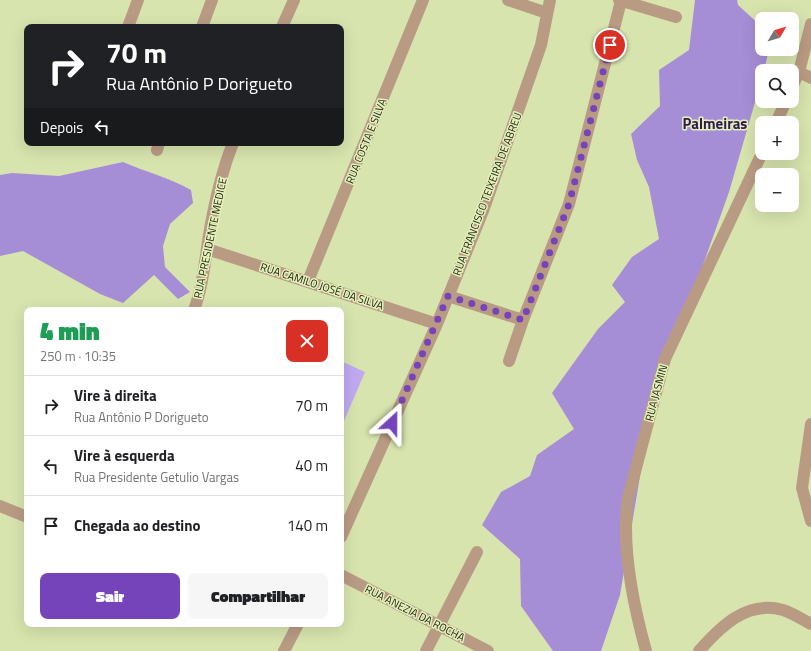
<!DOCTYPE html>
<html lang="pt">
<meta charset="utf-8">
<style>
body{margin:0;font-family:"Titillium Web",sans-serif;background:#f6f6f6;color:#202124;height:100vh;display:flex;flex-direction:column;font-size:15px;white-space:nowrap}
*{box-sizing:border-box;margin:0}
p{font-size:13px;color:#757577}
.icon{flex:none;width:22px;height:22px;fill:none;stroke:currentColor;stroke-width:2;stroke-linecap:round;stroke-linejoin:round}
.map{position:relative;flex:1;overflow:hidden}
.details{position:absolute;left:24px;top:307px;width:320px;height:320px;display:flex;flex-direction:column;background:#fff;border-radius:8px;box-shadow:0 4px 16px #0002}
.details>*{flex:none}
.top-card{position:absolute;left:24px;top:24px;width:320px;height:122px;border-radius:8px;box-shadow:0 4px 16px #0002;background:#202124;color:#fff;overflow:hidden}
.needle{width:26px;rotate:52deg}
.buttons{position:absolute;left:755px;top:12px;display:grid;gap:8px}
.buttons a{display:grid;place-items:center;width:44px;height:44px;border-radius:8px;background:#fff;box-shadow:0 4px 16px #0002;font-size:20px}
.pin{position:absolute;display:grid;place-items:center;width:34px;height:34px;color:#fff;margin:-17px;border:2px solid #fff;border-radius:50%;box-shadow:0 1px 4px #0007}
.me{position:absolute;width:44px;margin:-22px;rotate:24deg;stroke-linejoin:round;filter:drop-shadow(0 0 3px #0008)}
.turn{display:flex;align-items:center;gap:14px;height:84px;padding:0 16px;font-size:18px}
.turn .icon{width:52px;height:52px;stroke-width:2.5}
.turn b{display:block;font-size:28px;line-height:34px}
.then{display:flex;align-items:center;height:38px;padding:0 16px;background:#0003;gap:8px;font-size:15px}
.round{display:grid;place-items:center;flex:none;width:42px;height:42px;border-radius:8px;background:#f6f6f6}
.overview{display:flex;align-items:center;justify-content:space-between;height:68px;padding:0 16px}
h1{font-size:24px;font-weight:800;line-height:30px;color:#1e9e55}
.cta{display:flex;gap:8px;margin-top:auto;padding:8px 16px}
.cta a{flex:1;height:46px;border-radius:8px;background:#7544bb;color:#fff;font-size:16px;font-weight:800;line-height:46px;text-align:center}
.cta a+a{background:#f6f6f6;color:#202124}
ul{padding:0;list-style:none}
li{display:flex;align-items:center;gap:12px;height:60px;padding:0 16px;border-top:1px solid #e0e0e0}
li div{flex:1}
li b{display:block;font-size:15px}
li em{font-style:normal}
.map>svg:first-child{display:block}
</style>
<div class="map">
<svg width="811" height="651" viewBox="0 0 811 651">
<rect width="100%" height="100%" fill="#d7e4ae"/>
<!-- green -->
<path fill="#c0a9f1" d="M341 361 365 372 341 428Z"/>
<!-- forest -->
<path fill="#a68ed6" d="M695 0H737L738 5 762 27V49H769L764 71H762V78L729 192 651 411 620 595 601 651H553L521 606 520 559 482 525 501 492 530 476 537 455 574 429 552 393 598 329 625 302 612 285 632 257 659 239 649 187 637 160 631 134 660 106 659 70 689 50Z
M123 162C146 172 170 178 191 190L193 203 170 224 163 246 165 267 190 292 178 299 154 275 123 303 100 294 23 251 0 256V175L12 173 59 176Z"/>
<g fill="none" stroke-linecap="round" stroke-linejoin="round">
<!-- minor -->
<path stroke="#b99b84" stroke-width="12" d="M508 0 547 13
M619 0 676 17
M128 27 138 0
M202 27 212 0
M282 27 294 0
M799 72 811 78
M792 87 799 72 811 24
M776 123 786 101
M157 150 159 143
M207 249 437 324
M308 281 423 0
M448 296 523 320
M194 310C203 286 205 260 209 235 214 205 222 171 233 143
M509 361 523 320 569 204 621 1
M811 424 802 488 811 521
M0 506 27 517
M341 537 437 324 483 211 541 45 550 0
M341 575 488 651
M284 651 298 624
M426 651 477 552
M646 651C633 604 621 547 628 498L665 359 762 153
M699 651C721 626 747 600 783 610 792 613 802 619 811 624"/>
</g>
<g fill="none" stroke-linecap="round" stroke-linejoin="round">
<!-- route -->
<path stroke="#7544bb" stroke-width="7" stroke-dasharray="0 12.6" d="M392 423 448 296 523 320 569 204 610 45"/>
</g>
<g text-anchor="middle" stroke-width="3" stroke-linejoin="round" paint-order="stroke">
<!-- street labels -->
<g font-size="11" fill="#1d220d" stroke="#e4f1bb">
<text transform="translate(366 141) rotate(-68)" y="4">RUA COSTA E SILVA</text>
<text transform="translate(487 194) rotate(-69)" y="4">RUA FRANCISCO TEIXEIRA DE ABREU</text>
<text transform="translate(210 238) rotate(-78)" y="4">RUA PRESIDENTE MEDICE</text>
<text transform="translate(322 286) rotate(18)" y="4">RUA CAMILO JOSÉ DA SILVA</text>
<text transform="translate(656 393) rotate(-75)" y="4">RUA JASMIN</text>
<text transform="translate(415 613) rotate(27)" y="4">RUA ANEZIA DA ROCHA</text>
</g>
<!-- district labels -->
<g font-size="15" font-weight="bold" fill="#311953" stroke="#e4f1bb">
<text x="715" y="129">Palmeiras</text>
</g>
</g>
</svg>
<div class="buttons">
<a><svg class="needle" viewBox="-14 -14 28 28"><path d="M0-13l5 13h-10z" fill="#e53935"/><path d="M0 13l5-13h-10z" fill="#757577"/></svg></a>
<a><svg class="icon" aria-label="search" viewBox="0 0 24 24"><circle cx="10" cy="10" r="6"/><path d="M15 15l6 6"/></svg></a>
<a>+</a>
<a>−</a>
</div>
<div class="pin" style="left:610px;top:45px;background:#d93025"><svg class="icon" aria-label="arrive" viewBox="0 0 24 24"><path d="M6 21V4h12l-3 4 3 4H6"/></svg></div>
<svg class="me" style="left:392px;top:423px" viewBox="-20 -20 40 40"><path d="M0-17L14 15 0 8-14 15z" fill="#7544bb" stroke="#fff" stroke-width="4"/></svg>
<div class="top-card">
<div class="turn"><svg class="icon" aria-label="right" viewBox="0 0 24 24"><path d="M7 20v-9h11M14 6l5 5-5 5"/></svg><div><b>70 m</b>Rua Antônio P Dorigueto</div></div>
<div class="then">Depois<svg class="icon" aria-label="left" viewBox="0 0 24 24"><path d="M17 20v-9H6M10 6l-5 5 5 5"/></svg></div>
</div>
<section class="details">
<div class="overview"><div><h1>4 min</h1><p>250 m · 10:35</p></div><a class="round" style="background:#d93025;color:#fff"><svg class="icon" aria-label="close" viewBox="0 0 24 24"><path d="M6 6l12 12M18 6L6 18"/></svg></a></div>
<ul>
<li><svg class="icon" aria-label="right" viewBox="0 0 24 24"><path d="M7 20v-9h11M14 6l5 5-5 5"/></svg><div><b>Vire à direita</b><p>Rua Antônio P Dorigueto</p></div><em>70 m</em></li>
<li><svg class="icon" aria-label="left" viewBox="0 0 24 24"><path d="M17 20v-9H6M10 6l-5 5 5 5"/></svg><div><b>Vire à esquerda</b><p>Rua Presidente Getulio Vargas</p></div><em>40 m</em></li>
<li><svg class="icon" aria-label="arrive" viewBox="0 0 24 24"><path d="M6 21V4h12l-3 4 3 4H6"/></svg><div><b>Chegada ao destino</b></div><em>140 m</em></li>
</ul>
<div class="cta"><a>Sair</a><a>Compartilhar</a></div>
</section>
</div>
